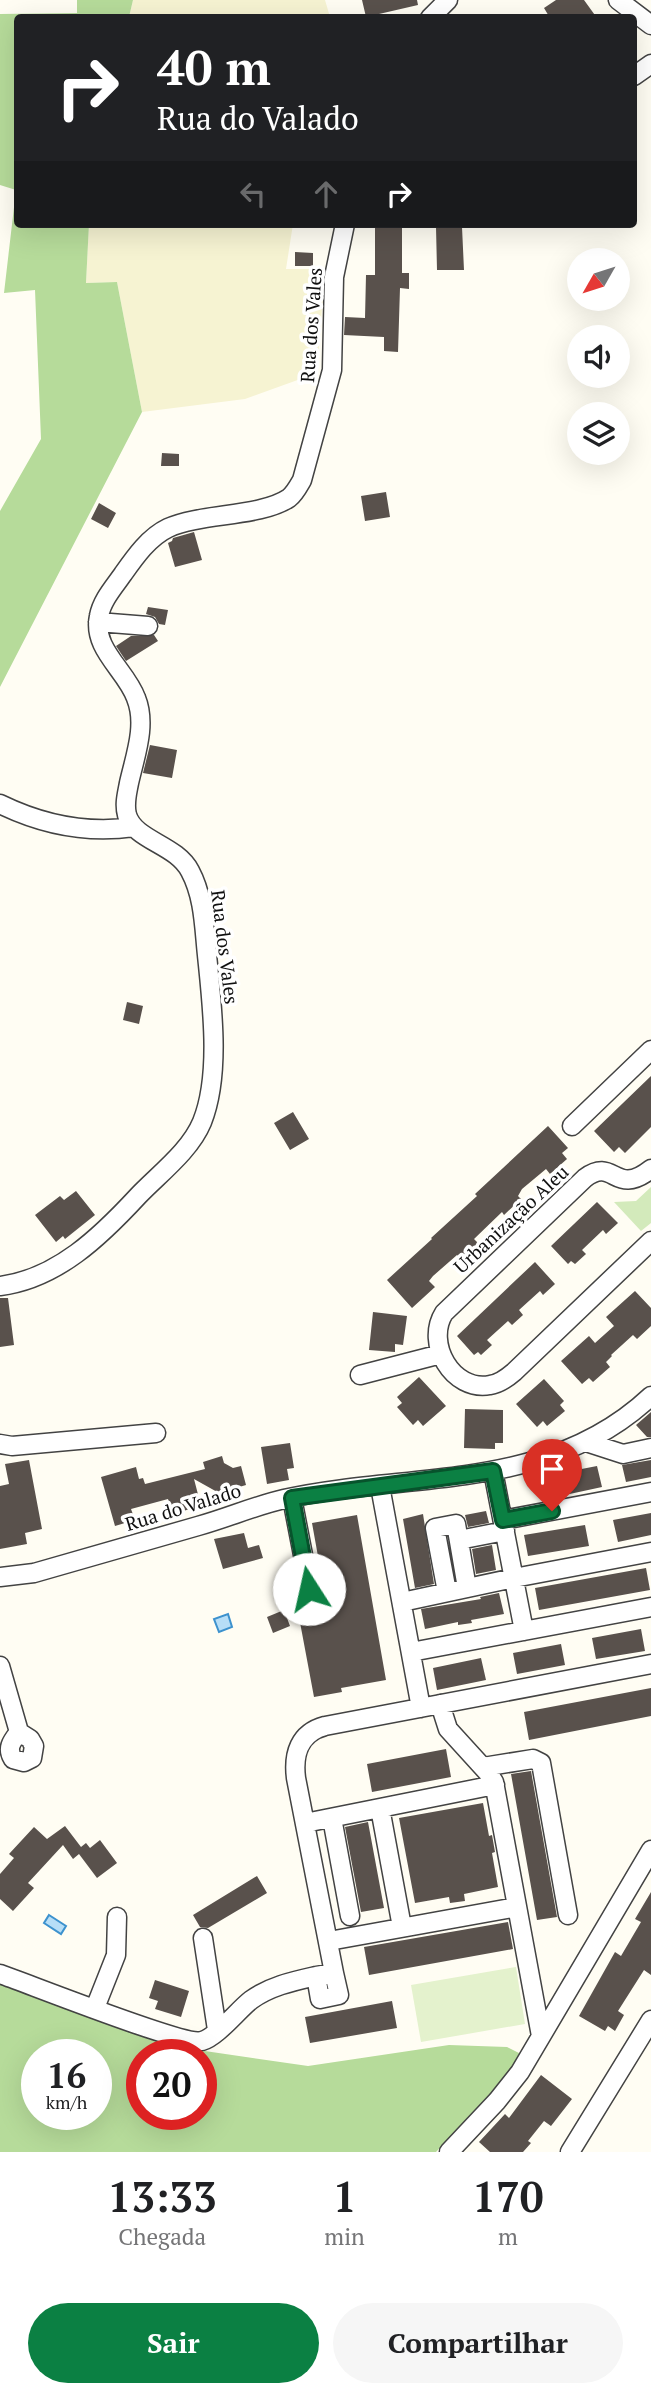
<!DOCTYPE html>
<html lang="pt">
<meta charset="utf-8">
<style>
body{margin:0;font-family:"PT Serif",serif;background:#f6f6f6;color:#202124;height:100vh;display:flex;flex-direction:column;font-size:26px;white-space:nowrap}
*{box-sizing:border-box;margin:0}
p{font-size:23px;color:#757577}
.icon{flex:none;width:38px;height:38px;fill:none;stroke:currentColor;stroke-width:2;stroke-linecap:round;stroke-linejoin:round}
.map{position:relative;height:2152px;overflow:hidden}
.panel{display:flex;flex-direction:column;background:#fff;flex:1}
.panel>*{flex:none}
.guide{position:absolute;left:14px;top:14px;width:623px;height:214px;border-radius:7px;box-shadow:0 7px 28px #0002;background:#202124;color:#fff;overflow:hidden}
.needle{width:46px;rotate:231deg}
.controls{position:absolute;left:567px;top:248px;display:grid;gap:14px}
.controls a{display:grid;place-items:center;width:63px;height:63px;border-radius:50%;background:#fff;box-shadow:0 7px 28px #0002;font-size:35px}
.speed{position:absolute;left:21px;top:2039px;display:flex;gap:14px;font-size:35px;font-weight:700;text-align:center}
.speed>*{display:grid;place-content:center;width:91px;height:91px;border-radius:50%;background:#fff;box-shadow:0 7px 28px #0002;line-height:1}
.speed small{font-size:18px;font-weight:400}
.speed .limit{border:10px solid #d22;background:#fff;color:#111}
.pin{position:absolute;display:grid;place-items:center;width:60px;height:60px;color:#fff;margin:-72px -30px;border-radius:50% 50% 50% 0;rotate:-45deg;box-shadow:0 0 7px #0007}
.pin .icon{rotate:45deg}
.me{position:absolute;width:77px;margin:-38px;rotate:350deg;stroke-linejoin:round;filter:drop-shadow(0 0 5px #0008)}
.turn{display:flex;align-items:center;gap:24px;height:147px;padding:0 28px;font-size:32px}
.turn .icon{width:91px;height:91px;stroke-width:2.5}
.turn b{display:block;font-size:49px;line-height:60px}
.lanes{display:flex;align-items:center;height:66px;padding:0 28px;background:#0003;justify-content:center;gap:35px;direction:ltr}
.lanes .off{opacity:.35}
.eta{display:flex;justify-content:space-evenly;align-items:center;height:119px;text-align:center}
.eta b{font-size:42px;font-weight:800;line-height:49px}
.button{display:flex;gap:14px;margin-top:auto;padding:14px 28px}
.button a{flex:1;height:80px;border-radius:42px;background:#0b8043;color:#fff;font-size:28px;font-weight:800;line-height:80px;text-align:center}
.button a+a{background:#f6f6f6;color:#202124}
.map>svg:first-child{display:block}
</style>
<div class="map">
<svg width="651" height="2152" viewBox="0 0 651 2152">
<rect width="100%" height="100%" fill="#fffdf3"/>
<!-- farmland -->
<path fill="#f6f3d2" d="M133 0H325L330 17H129Z
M89 224H293L286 269H325L317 373 245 399 142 412 117 282 86 283Z"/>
<!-- green -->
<path fill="#d3eabb" d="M651 1187V1223L641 1231 614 1202 636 1201Z"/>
<!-- forest -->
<path fill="#b6db9a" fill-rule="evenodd" d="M77 0H133L129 17 18 18V224H89L86 283 117 282 142 412 0 687V511L41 439 35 290 4 293 16 190 0 185V14L77 13Z
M0 1983 89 2017 198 2050 308 2066 449 2045 507 2047 519 2053 516 2069 436 2152H0ZM37 2054H96V2114H37ZM142 2054H201V2114H142Z"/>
<!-- pitch -->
<path fill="#e4f2cd" d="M516 1967 525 2024 421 2042 411 1985Z"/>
<!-- water -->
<path fill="#b7def7" stroke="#3d92ce" stroke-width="2" d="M228 1614 232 1627 219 1632 214 1619Z
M49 1915 66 1926 61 1934 44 1923Z"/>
<!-- building -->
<path fill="#59514c" d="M362 0H417L418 5 366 17Z
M556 0H584L597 18H550L544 8Z
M375 224H402V273H409V289L400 288 398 352 384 351V337L344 335 345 317 365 318 366 275H375Z
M436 227H462L464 270H437Z
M295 252 313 253V266H295Z
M162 453 179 454V466H161Z
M386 492 390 517 365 521 361 496Z
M99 503 116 513 108 528 91 519Z
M194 532 202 560 175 567 168 543 172 541 173 538Z
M148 607 168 610 165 625 159 624 155 617 146 614Z
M154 635 158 641 126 661 116 646 131 636Z
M150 745 177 750 172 778 143 773Z
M127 1002 143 1006 139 1024 123 1020Z
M651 1076V1127L625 1153 619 1147 614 1152 594 1131Z
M293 1112 309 1139 290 1150 274 1123Z
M548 1126 568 1148 562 1153 567 1159 550 1174 546 1169 522 1189 518 1196 521 1199 504 1215 502 1212 474 1239 479 1244 462 1260 457 1255 433 1276 429 1281 435 1287 412 1308 387 1280 432 1239 431 1238 477 1196 475 1194Z
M76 1191 95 1215 65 1239 63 1236 56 1242 35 1215 60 1196 64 1200Z
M597 1202 618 1223 606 1234 603 1230 582 1250 586 1254 575 1264 571 1261 568 1264 551 1246Z
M535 1262 555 1284 543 1295 540 1291 519 1310 523 1315 512 1325 508 1321 487 1340 492 1345 481 1355 478 1352 474 1355 457 1336Z
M635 1291 651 1308V1326L637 1339 633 1335 611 1355 612 1356 606 1362 610 1367 593 1382 589 1378 582 1384 561 1361 589 1336 595 1343 614 1326 606 1317Z
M0 1298H8L14 1345 0 1347Z
M373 1312 407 1316 403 1345 395 1344V1352L369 1350Z
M419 1377 446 1406 423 1426 418 1420 413 1425 397 1407 402 1403 397 1397Z
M544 1379 564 1401 560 1405 565 1411 547 1426 543 1421 537 1427 516 1404Z
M465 1409 503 1410V1443H495V1449L464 1448Z
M651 1412V1437H647L636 1425Z
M290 1443 294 1468 287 1469 289 1480 267 1484 261 1447Z
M222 1456 224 1463 233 1468 241 1466 246 1485 219 1493 194 1479 201 1506 183 1511 182 1507 171 1510 168 1499 131 1509 135 1520 115 1526 101 1477 136 1467 139 1479 143 1478 145 1484 205 1469 203 1462Z
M29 1460 42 1529 25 1533 27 1544 0 1549V1486L9 1484 5 1464Z
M651 1460V1477L626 1482 622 1465Z
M597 1466 602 1487 565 1495 561 1473Z
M486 1511 489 1523 468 1527 465 1515Z
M651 1513V1535L618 1542 613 1520Z
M423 1514 434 1584 415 1588 403 1519Z
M357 1515 386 1680 341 1688 342 1692 314 1697 299 1617 304 1616 310 1622 315 1623 322 1620 325 1613 328 1612 312 1523Z
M585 1525 589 1546 528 1556 524 1535Z
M244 1533 248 1548 259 1545 263 1558 223 1569 214 1539Z
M492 1545 496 1570 476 1574 472 1549Z
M646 1568 650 1590 539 1610 535 1588Z
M499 1593 504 1614 471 1620 472 1623 458 1625V1622L425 1629 421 1609 481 1599 480 1597Z
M284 1610 290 1626 273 1633 267 1617Z
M641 1629 645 1651 596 1659 592 1638Z
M561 1644 565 1665 517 1674 513 1653Z
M481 1658 486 1680 437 1690 433 1668Z
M651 1688V1716L529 1740 524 1712Z
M446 1749 451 1777 372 1792 367 1764Z
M531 1771 557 1917 537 1920 511 1774Z
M483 1803 489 1836 492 1835 495 1852 492 1853 498 1887 464 1894 465 1901 450 1903 449 1897 415 1903 399 1818Z
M368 1822 384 1908 361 1912 345 1827Z
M65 1826 81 1847 86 1843 90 1848 100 1840 117 1863 97 1878 79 1854 73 1859 63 1845 28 1883 34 1888 13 1911 0 1899V1874L14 1858 9 1854 34 1827 47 1839Z
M257 1876 267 1893 208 1928 200 1927 193 1915Z
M651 1892V1975L644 1970 618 2011 624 2015 615 2031 608 2026 605 2031 579 2016 615 1952 621 1956 641 1922 635 1919Z
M508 1922 513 1949 369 1975 364 1947Z
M155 1980 189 1991 181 2017 155 2009 158 2001 149 1998Z
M392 2001 397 2028 310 2043 305 2017Z
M541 2075 572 2099 551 2126 544 2121 528 2141 531 2143 523 2152H490L479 2142 505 2114 509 2118Z"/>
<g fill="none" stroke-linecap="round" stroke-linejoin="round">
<!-- minor casing -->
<g stroke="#434343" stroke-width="21">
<path id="minor" d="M618 0 651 25
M430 18 448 0
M634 76 651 64
M98 622 148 626
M0 804C43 825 86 834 134 827
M572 1126 651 1050
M651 1169C614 1198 615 1156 585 1178L444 1313C425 1343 452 1392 490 1385 499 1384 507 1378 514 1372L651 1241
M0 1286C57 1279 101 1236 138 1196 159 1174 190 1151 202 1122 221 1075 212 1005 207 955 204 927 204 897 190 871 176 844 135 841 127 815 124 804 127 794 129 783 135 756 147 725 136 698 126 670 92 649 99 616 102 600 114 587 123 574 135 557 149 537 168 528 201 513 261 517 289 498 295 493 298 487 302 480L332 370 334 277 345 224
M360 1375 441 1354
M586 1442 623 1454 651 1448
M0 1444 12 1446 156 1433
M493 1471 524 1631
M380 1486 421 1708
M292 1498 314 1612
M503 1520 651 1492
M459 1540 505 1531
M0 1577 34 1573C88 1557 143 1542 198 1526 227 1518 254 1506 284 1499 411 1471 548 1493 651 1396
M447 1592 435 1528 456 1524 467 1588
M402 1602 514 1578 651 1552
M411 1652 651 1607
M0 1666 19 1732
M440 1704 448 1729 489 1774 494 1782 541 2036
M19 1732 30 1739 34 1746 32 1758 24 1762 13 1759C6 1748 12 1741 19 1732Z
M483 1767 533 1759 541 1763 568 1915
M380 1808 402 1927
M332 1818 350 1916
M305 1823 495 1785
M203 1938 217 2030
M329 1941 517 1907
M334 1973 296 1778C293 1754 299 1733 325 1726L651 1664
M334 1973 339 1995 320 1999 316 1976Z
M0 1974C29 1984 184 2046 202 2041 217 2037 238 2010 251 2000 270 1986 294 1981 316 1976
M95 2008 116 1955 117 1917
M449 2152 497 2101 520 2072 651 1850
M570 2152 651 2020"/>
</g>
<!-- minor -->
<use href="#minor" stroke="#fff" stroke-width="18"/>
</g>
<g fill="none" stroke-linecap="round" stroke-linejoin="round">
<!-- route casing -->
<g stroke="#07532c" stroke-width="18">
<path id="route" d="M309 1589 292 1498 493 1471 503 1520 552 1511"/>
</g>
<!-- route -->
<use href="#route" stroke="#0b8043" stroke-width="12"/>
</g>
<g text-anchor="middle" stroke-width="7" stroke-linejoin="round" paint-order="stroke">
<!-- street labels -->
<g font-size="19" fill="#101010" stroke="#fff">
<text transform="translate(311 325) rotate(-86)" y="7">Rua dos Vales</text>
<text transform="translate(225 947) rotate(83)" y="7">Rua dos Vales</text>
<text transform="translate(511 1219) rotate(-43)" y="7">Urbanização Aleu</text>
<text transform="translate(183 1507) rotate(-17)" y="7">Rua do Valado</text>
</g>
</g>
</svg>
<div class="controls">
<a><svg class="needle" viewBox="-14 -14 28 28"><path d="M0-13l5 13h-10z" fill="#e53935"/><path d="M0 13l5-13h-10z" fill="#757577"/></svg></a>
<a><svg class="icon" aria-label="sound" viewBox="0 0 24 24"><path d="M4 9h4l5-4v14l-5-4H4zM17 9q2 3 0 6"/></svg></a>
<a><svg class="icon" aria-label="layers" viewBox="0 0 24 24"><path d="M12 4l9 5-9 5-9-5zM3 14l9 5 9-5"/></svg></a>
</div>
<div class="speed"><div>16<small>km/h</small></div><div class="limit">20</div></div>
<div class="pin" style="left:552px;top:1511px;background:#d93025"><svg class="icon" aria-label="arrive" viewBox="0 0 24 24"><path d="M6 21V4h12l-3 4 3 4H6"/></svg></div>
<svg class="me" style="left:309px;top:1589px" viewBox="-20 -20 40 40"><circle r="19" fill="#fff"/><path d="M0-13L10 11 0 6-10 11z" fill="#0b8043"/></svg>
<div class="guide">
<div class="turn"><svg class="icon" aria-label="right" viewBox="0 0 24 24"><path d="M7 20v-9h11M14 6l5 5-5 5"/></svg><div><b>40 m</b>Rua do Valado</div></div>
<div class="lanes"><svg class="icon off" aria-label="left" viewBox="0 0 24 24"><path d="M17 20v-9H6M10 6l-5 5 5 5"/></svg><svg class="icon off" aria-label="ahead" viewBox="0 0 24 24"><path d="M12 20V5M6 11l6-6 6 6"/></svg><svg class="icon" aria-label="right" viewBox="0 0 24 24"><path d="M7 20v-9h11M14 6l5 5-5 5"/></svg></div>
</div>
</div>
<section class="panel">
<div class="eta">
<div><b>13:33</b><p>Chegada</p></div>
<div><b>1</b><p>min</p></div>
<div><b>170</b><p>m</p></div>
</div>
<div class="button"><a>Sair</a><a>Compartilhar</a></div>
</section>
